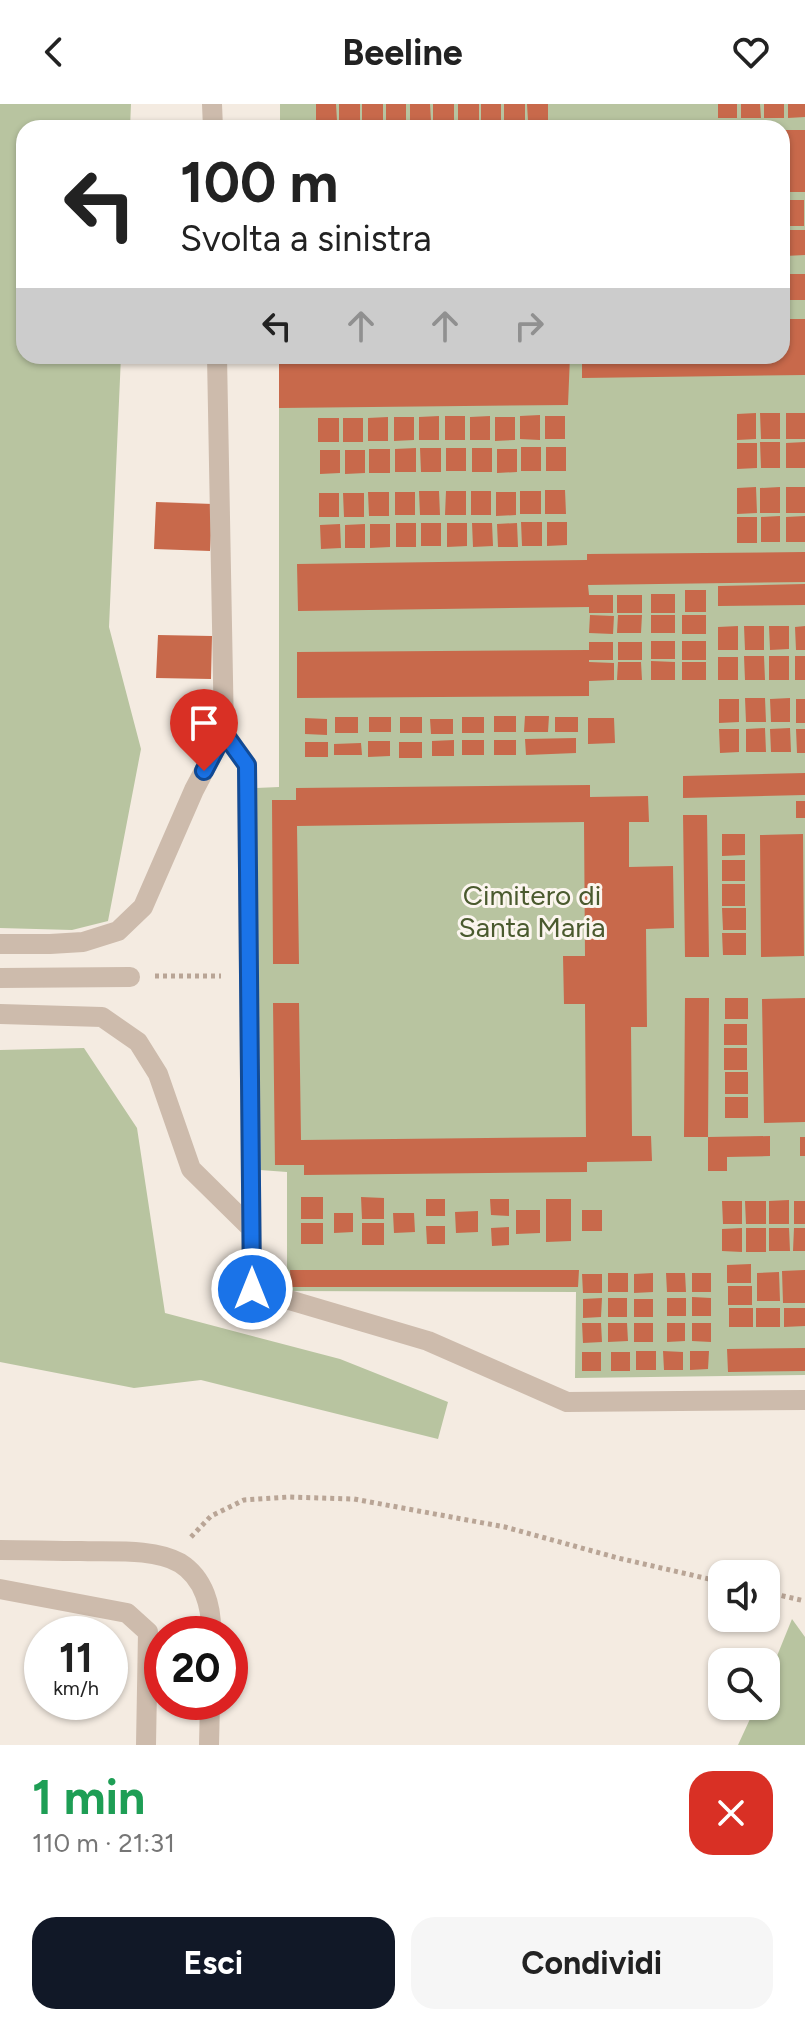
<!DOCTYPE html>
<html lang="it">
<meta charset="utf-8">
<style>
body{margin:0;font-family:Figtree,sans-serif;background:#f6f6f6;color:#222;height:100vh;display:flex;flex-direction:column;font-size:30px;white-space:nowrap}
*{box-sizing:border-box;margin:0}
p{font-size:26px;color:#767676}
.icon{flex:none;width:44px;height:44px;fill:none;stroke:currentColor;stroke-width:2;stroke-linecap:round;stroke-linejoin:round}
.map{position:relative;height:1641px;overflow:hidden}
.drawer{display:flex;flex-direction:column;background:#fff;flex:1}
.drawer>*{flex:none}
.hud{position:absolute;left:16px;top:16px;width:774px;height:244px;border-radius:24px;box-shadow:0 2px 6px #0004;background:#fff;color:#222;overflow:hidden}
.fabs{position:absolute;left:708px;top:1456px;display:grid;gap:16px}
.fabs a{display:grid;place-items:center;width:72px;height:72px;border-radius:16px;background:#fff;box-shadow:0 2px 6px #0004;font-size:40px}
.speed{position:absolute;left:24px;top:1512px;display:flex;gap:16px;font-size:40px;font-weight:700;text-align:center}
.speed>*{display:grid;place-content:center;width:104px;height:104px;border-radius:50%;background:#fff;box-shadow:0 2px 6px #0004;line-height:1}
.speed small{font-size:20px;font-weight:400}
.speed .limit{border:12px solid #d22;background:#fff;color:#111}
.pin{position:absolute;display:grid;place-items:center;width:68px;height:68px;color:#fff;margin:-82px -34px;border-radius:50% 50% 50% 0;rotate:-45deg;box-shadow:0 0 8px #0007}
.pin .icon{rotate:45deg}
.me{position:absolute;width:88px;margin:-44px;rotate:0deg;stroke-linejoin:round;filter:drop-shadow(0 0 6px #0008)}
.turn{display:flex;align-items:center;gap:28px;height:168px;padding:0 32px;font-size:36px}
.turn .icon{width:104px;height:104px;stroke-width:2.5}
.turn b{display:block;font-size:56px;line-height:68px}
.lanes{display:flex;align-items:center;height:76px;padding:0 32px;background:#0003;justify-content:center;gap:40px;direction:ltr}
.lanes .off{opacity:.35}
.round{display:grid;place-items:center;flex:none;width:84px;height:84px;border-radius:24px;background:#f6f6f6}
.summary{display:flex;align-items:center;justify-content:space-between;height:136px;padding:0 32px}
h1{font-size:48px;font-weight:700;line-height:60px;color:#1e9e55}
.primary-button{display:flex;gap:16px;margin-top:auto;padding:16px 32px}
.primary-button a{flex:1;height:92px;border-radius:24px;background:#111827;color:#fff;font-size:32px;font-weight:700;line-height:92px;text-align:center}
.primary-button a+a{background:#f6f6f6;color:#222}
header{display:flex;justify-content:space-between;align-items:center;height:104px;padding:0 32px;background:#fff;font-size:36px;font-weight:700}
.map>svg:first-child{display:block}
</style>
<header><svg class="icon" aria-label="back" viewBox="0 0 24 24"><path d="M15 5l-7 7 7 7"/></svg>Beeline<svg class="icon" aria-label="heart" viewBox="0 0 24 24"><path d="M12 20l-8-8c-3-5 5-10 8-4 3-6 11-1 8 4z"/></svg></header>
<div class="map">
<svg width="805" height="1641" viewBox="0 0 805 1641">
<rect width="100%" height="100%" fill="#f4ebe1"/>
<!-- green -->
<path fill="#b8c4a0" d="M0 0H131L130 24H24V252H121L109 523 141 645 108 817 72 826 0 824Z
M280 0H805V1271L575 1274 576 1188 287 1187V1068L260 1066 256 684 279 683V252H782V24H280Z
M84 944 137 1024 165 1209 340 1255 448 1298 438 1335 201 1276 134 1284 0 1258V946Z
M792 1515 805 1533V1641H738L756 1602H766V1579Z"/>
<!-- building -->
<path fill="#c8694b" d="M316 0H336L337 17H316Z
M339 0H360V18H339Z
M362 0H383V17H362Z
M386 0H406V16L386 17Z
M410 0H430L431 17H410Z
M433 0H454V17H433Z
M458 0H479V17H458Z
M481 0H501V16L481 17Z
M504 0H525V17H504Z
M527 0H548V16L528 17Z
M718 0H737V14H718Z
M741 0H760L761 14H741Z
M764 0H784V14H764Z
M788 0H805V13L788 14Z
M782 26H805V88H782Z
M784 96H804V122H784Z
M785 126H805V151L785 152Z
M785 170H805V196H785Z
M782 215H805V271L582 274V252H782Z
M279 252H570L568 301 279 304Z
M756 309V335L737 336V310Z
M760 309H780V335H761Z
M786 309H805V335H786Z
M540 311V336L520 335V312Z
M439 312V336H419V313Z
M445 312H465V336H445Z
M490 312V336H470V313Z
M545 312H565V335H545Z
M388 313V337H368V314Z
M394 313H414V336L394 337Z
M495 313H515V336L495 337Z
M318 314H339V338H318Z
M343 314H363V338H343Z
M760 338H780V364H761Z
M805 338V364H786V339Z
M737 339H757V364L737 365Z
M521 343H541V367H521Z
M546 343H566V367H546Z
M416 344V368H395V345Z
M420 344H441V368H421Z
M446 344H466V367H446Z
M472 344H492V368H472Z
M369 345H390V369H369Z
M497 345H517V368L497 369Z
M320 346H340V369L320 370Z
M345 346H365V369L345 370Z
M756 383 757 409 737 410V384Z
M780 383V409H760V384Z
M786 383H805V409H786Z
M545 386H565L566 410H545Z
M419 387H439L440 411H420Z
M446 387H466V411H445Z
M471 387H491V411H471Z
M520 387H541V410H520Z
M368 388H389V412H369Z
M395 388H415V411H395Z
M496 388H516V411L496 412Z
M319 389H339V413H319Z
M343 389H364V413H344Z
M156 398 213 400 210 447 154 445Z
M780 412V438H761V413Z
M805 412V438H786V413Z
M737 413H757V439H737Z
M521 418H542V442H522Z
M547 418H567V441L547 442Z
M396 419H416V443H396Z
M421 419H441V442H421Z
M447 419H467V442L447 443Z
M472 419H492L493 442 473 443Z
M517 419 518 443H498L497 420Z
M340 420 341 444 321 445 320 421Z
M365 420V444H345V421Z
M370 420H390V443L370 444Z
M805 448V478L588 481 589 491H613V509H589V503L298 507 297 460 587 456V450Z
M805 480V501L718 502V482Z
M685 486H706V508H685Z
M651 490H675V509H651Z
M617 491H642V509H617Z
M590 511 614 512 613 530 589 529Z
M618 511H642L641 529H617Z
M651 511H675V529H651Z
M682 511H706V530H682Z
M738 522V546H718V523Z
M744 522H764V546H745Z
M769 522H789V545L770 546Z
M805 522V546H796L795 523Z
M158 531 212 532 211 575 156 574Z
M651 537H675V555H651Z
M682 537H706V556H682Z
M589 538H613V556H589V558L614 559V576L589 577V592L297 594V548L589 546Z
M618 538H642V556H618Z
M744 552H764L765 576H745Z
M769 552H789V576H769Z
M795 552H805V576H795Z
M718 553H738V576H718Z
M651 557 675 558V576H651Z
M618 558H641L642 576H617Z
M682 558H706V576H682Z
M745 594H765L766 618H746Z
M790 594V618H771L770 595Z
M719 595H739V618L719 619Z
M796 595H805V619H796Z
M494 612H516V628H494Z
M525 612H549L548 628H524Z
M335 613H358V629H335Z
M369 613H391V628H369Z
M400 613H422V629H400Z
M462 613H484V629H462Z
M555 613H578V628H555Z
M305 614 327 615V631L305 630Z
M588 614H614L615 639 588 640Z
M430 615H453V630H431Z
M765 624 766 648H746V625Z
M790 624 791 648H771L770 625Z
M719 625H739V648L720 649Z
M796 625H805V649H797Z
M576 634V649L526 651 525 635Z
M454 636V652H432V637Z
M462 636H484V651H462Z
M494 636H516V651H494Z
M368 637H390V652L368 653Z
M305 638H328V653H305Z
M399 638H422V654H399Z
M361 639 362 651H334V640Z
M805 669V691L683 694V672Z
M590 681V693L648 692 649 718H629V763L673 762 674 824 646 825 647 923H631L632 1032H651L652 1057 587 1058V1068L304 1071V1061H275L273 899H299L301 1036 586 1033 585 900H564L563 852H585L584 718 297 722 299 860H273L272 696H296V684Z
M796 697H805V714H796Z
M683 711H707L709 853H685Z
M722 730H745V751L722 752Z
M803 730 804 852 761 853 760 731Z
M722 756H745V777H722Z
M722 780H745V802H722Z
M722 804H746V826H723Z
M722 829H746V851H723Z
M685 894H709L708 1033 770 1032V1052L727 1053V1067H708V1033H684Z
M725 894H748V915H725Z
M805 894V1018L764 1019 762 895Z
M724 920H747V941H724Z
M724 944H747V966H724Z
M725 968H748V990H725Z
M725 993H748V1014H725Z
M800 1033H805V1052H800Z
M301 1093H323V1115H301Z
M361 1093 384 1094V1115H362Z
M426 1095H445V1112H426Z
M490 1095H509V1112L491 1111Z
M546 1095H571V1137L546 1138Z
M789 1096V1120H769V1097Z
M722 1097H742V1120H723Z
M745 1097H766V1120H746Z
M794 1097H805V1120H794Z
M516 1106H540V1129L516 1130Z
M582 1106H602V1127H582Z
M478 1107V1128L456 1129 455 1108Z
M334 1109H353V1128L334 1129Z
M393 1109H414L415 1128 394 1129Z
M301 1119H323V1140H301Z
M362 1119H384V1141H362Z
M426 1122H445V1140H427Z
M509 1123V1141L492 1142 491 1124Z
M742 1124V1148L722 1147V1125Z
M746 1124H766V1148H746Z
M769 1124H789L790 1147H769Z
M794 1124H805V1147H793Z
M751 1160V1179H727V1161Z
M290 1166H579L578 1183H291Z
M805 1166V1199H783L782 1167Z
M779 1168 780 1197H757V1169Z
M608 1169H628V1188H608Z
M653 1169V1188L634 1189V1170Z
M666 1169H685L686 1188H667Z
M692 1169H711V1188H692Z
M582 1170H602V1189H583Z
M728 1182H752V1201H728Z
M692 1193 711 1194V1212H692Z
M602 1194 601 1213 583 1214V1195Z
M608 1194H627V1213H608Z
M667 1194H686V1212H667Z
M634 1195H653V1213H634Z
M729 1204H753V1223H729Z
M756 1204H780V1223H756Z
M784 1204H805V1222L784 1223Z
M582 1219H601L602 1238 583 1239Z
M608 1219H627L628 1237 608 1238Z
M634 1219H653V1238H634Z
M667 1219H685V1237L667 1238Z
M692 1219H711V1238L692 1237Z
M805 1244V1267L728 1268 727 1245Z
M636 1247H656V1266H636Z
M663 1247 683 1248V1266H664Z
M690 1247H709L708 1265 690 1266Z
M582 1248H601V1267H582Z
M611 1248H630V1267H611Z"/>
<g fill="none" stroke-linecap="round" stroke-linejoin="round">
<!-- path -->
<path stroke="#b9a596" stroke-width="5" stroke-dasharray="4 4" stroke-linecap="butt" d="M155 872H221
M191 1433 211 1412 244 1396 288 1393 354 1395 505 1423 618 1454 722 1478
M766 1488 805 1497"/>
<!-- service -->
<path stroke="#cdbbac" stroke-width="20" d="M212 0 213 24
M224 629 247 661 252 1185 428 1237 567 1298 805 1296
M0 840H50L83 838 118 827 143 803 194 686 224 629 217 252
M0 910 102 913 138 938 158 970 191 1065 251 1124
M0 1446C27 1446 54 1447 81 1447 110 1448 154 1444 180 1459 204 1474 212 1503 211 1530
M0 1485 127 1509 148 1528 146 1641
M209 1641 210 1598"/>
<!-- pedestrian -->
<path stroke="#cdbbac" stroke-width="20" d="M0 874 130 873"/>
</g>
<g fill="none" stroke-linecap="round" stroke-linejoin="round">
<!-- route casing -->
<g stroke="#114b97" stroke-width="20">
<path id="route" d="M204 667 224 629 247 661 252 1185"/>
</g>
<!-- route -->
<use href="#route" stroke="#1a73e8" stroke-width="14"/>
</g>
<g text-anchor="middle" stroke-width="6" stroke-linejoin="round" paint-order="stroke">
<!-- park labels -->
<g font-size="28" fill="#4a5a2e" stroke="#fbf5ee">
<text x="532" y="801">Cimitero di<tspan x="532" dy="32">Santa Maria</tspan></text>
</g>
</g>
</svg>
<div class="fabs">
<a><svg class="icon" aria-label="sound" viewBox="0 0 24 24"><path d="M4 9h4l5-4v14l-5-4H4zM17 9q2 3 0 6"/></svg></a>
<a><svg class="icon" aria-label="search" viewBox="0 0 24 24"><circle cx="10" cy="10" r="6"/><path d="M15 15l6 6"/></svg></a>
</div>
<div class="speed"><div>11<small>km/h</small></div><div class="limit">20</div></div>
<div class="pin" style="left:204px;top:667px;background:#d93025"><svg class="icon" aria-label="arrive" viewBox="0 0 24 24"><path d="M6 21V4h12l-3 4 3 4H6"/></svg></div>
<svg class="me" style="left:252px;top:1185px" viewBox="-20 -20 40 40"><circle r="17" fill="#1a73e8" stroke="#fff" stroke-width="3"/><path d="M0-11L8 9 0 5-8 9z" fill="#fff"/></svg>
<div class="hud">
<div class="turn"><svg class="icon" aria-label="left" viewBox="0 0 24 24"><path d="M17 20v-9H6M10 6l-5 5 5 5"/></svg><div><b>100 m</b>Svolta a sinistra</div></div>
<div class="lanes"><svg class="icon" aria-label="left" viewBox="0 0 24 24"><path d="M17 20v-9H6M10 6l-5 5 5 5"/></svg><svg class="icon off" aria-label="ahead" viewBox="0 0 24 24"><path d="M12 20V5M6 11l6-6 6 6"/></svg><svg class="icon off" aria-label="ahead" viewBox="0 0 24 24"><path d="M12 20V5M6 11l6-6 6 6"/></svg><svg class="icon off" aria-label="right" viewBox="0 0 24 24"><path d="M7 20v-9h11M14 6l5 5-5 5"/></svg></div>
</div>
</div>
<section class="drawer">
<div class="summary"><div><h1>1 min</h1><p>110 m · 21:31</p></div><a class="round" style="background:#d93025;color:#fff"><svg class="icon" aria-label="close" viewBox="0 0 24 24"><path d="M6 6l12 12M18 6L6 18"/></svg></a></div>
<div class="primary-button"><a>Esci</a><a>Condividi</a></div>
</section>
